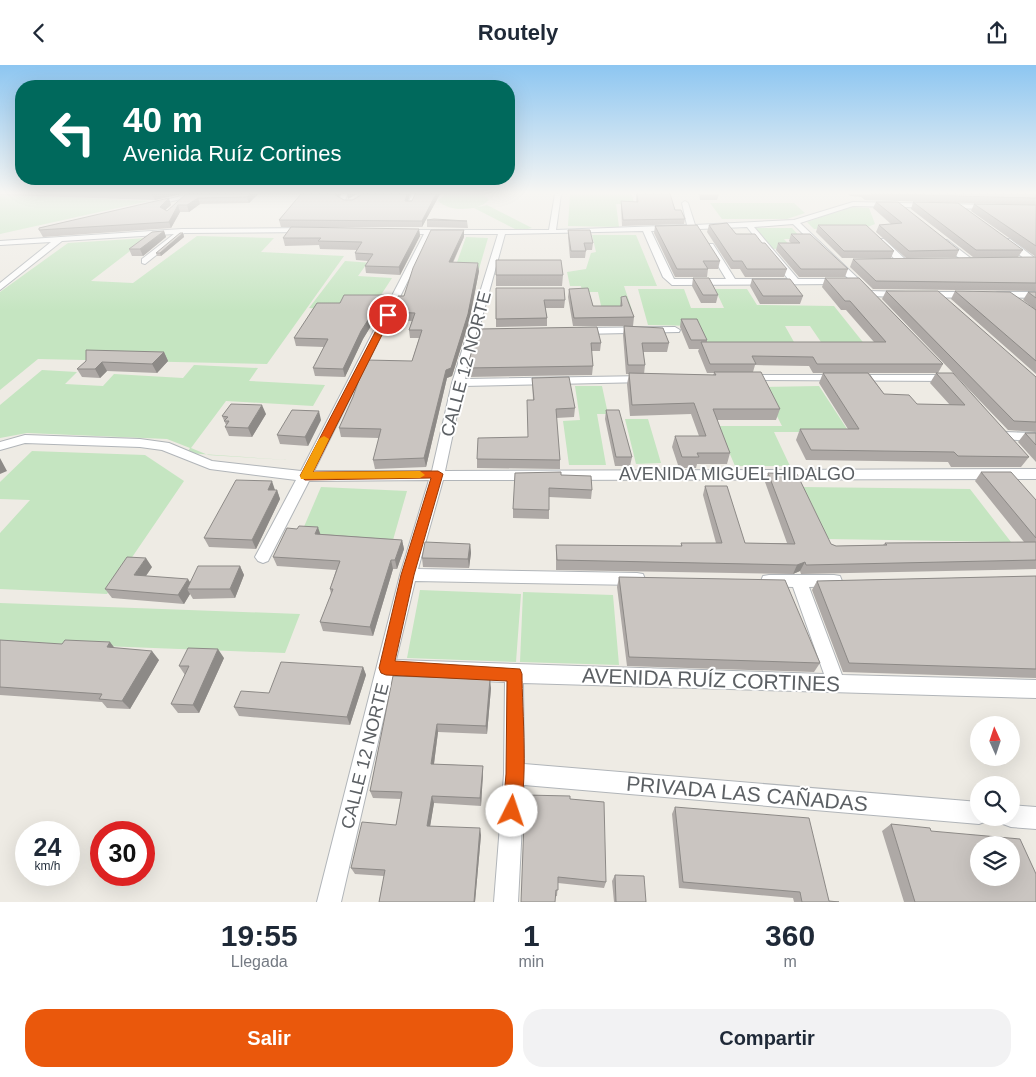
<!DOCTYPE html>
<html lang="es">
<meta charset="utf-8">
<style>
body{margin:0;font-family:Arial,sans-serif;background:#f2f2f3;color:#1f2937;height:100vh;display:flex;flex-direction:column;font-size:19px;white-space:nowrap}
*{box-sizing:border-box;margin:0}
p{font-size:16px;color:#747a83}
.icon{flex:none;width:28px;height:28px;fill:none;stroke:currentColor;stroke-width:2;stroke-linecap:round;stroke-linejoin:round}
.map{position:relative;height:837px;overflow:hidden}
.panel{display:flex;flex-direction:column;background:#fff;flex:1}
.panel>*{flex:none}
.hud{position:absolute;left:15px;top:15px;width:500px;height:105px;border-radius:20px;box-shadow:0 5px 20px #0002;background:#00695c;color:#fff;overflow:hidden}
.needle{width:32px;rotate:357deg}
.fabs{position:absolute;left:970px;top:651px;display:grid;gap:10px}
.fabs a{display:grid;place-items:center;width:50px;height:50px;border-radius:50%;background:#fff;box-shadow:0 5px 20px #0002;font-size:25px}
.speed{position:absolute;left:15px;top:756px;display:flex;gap:10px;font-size:25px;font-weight:700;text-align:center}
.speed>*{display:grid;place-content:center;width:65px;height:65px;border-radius:50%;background:#fff;box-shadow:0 5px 20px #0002;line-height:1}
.speed small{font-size:12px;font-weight:400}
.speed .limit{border:8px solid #d22;background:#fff;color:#111}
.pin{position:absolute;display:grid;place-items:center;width:42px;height:42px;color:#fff;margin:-21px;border:2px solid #fff;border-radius:50%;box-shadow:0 1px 5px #0007}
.me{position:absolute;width:55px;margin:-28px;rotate:4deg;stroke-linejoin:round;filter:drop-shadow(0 0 4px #0008)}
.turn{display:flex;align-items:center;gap:18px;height:105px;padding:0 25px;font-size:22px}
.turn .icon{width:65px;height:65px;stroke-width:2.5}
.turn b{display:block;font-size:35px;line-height:42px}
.eta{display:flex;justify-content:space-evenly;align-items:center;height:85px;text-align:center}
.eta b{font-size:30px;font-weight:800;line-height:35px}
.action{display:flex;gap:10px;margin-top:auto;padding:10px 25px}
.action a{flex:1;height:58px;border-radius:20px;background:#ea580c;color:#fff;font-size:20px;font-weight:800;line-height:58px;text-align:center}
.action a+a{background:#f2f2f3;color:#1f2937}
header{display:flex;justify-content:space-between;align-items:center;height:65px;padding:0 25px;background:#fff;font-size:22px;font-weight:800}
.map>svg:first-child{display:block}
</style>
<header><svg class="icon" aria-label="back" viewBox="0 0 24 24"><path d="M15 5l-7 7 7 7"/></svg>Routely<svg class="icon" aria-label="share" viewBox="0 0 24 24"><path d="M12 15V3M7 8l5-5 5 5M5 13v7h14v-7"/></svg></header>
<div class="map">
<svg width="1036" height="837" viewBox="0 0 1036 837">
<rect width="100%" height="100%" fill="#eeebe4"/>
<!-- green -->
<path fill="#c5e5c1" d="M0 129 149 136 0 169Z
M446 129H483L489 135C480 146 447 148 438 135Z
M570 129H632L634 139H616L619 162 568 161Z
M710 138H794L805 148 787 154H722Z
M487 140 532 163 519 166 474 143Z
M850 142 869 143 875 159 865 163 814 164 807 157Z
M755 163H792L802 174H784L792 183 772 184Z
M592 170H636L657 221H624L632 245H602L598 227H582L581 221H570L567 207 586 204 591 188 596 187Z
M197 171 274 173 261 187 344 191 267 299 38 294 0 325V227L68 178 147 173 91 216 133 218Z
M466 172 488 173 479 204 450 203 456 200Z
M345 196 374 198 366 200 358 211 392 213 379 233 336 245 309 243Z
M638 224H684L691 243H724L715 224H747L757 240 834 241 866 281 823 280 810 261H785L799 286 708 285 698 261 648 260Z
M194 300 258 303 249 316 325 320 313 341 226 336 191 383 208 390 288 395 187 388 190 383 167 374 27 368 0 373V340L42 305 77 307 65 319 103 321 114 309 183 313Z
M575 321H602L608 349H597L606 400H569L563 356 580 355Z
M819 321 849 367H774L790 401H735L718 361H782L762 322Z
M625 354H648L661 398 636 399Z
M32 386 145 390 184 416 107 529 0 524V468L30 435 0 434V417Z
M321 422 407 426 393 475 300 471Z
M803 422 970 424 1011 477 828 474Z
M420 525 521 529 516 597 407 593Z
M523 527 613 530 619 600 520 597Z
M0 538 300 549 285 588 0 577Z"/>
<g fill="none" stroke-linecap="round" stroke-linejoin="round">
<!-- minor casing -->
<g stroke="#b1b5b9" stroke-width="2">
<path id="minor" d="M190 129H202L151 141 148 139Z
M342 129H348L345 135C352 137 356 134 361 129H367C360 139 348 144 338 136Z
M412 129H418L411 141H407Z
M555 129H561L556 165 687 160 682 138 685 136 688 138 695 160 794 155 853 137 991 140 995 142 991 144 853 141 800 158 868 223 869 226 906 227V231L903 232 866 231 865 228 862 227 793 159 754 162 798 214H841L844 215V219L672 220 663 212 643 166 505 169 465 314 647 311 653 314 647 317 463 321 445 406 1036 404V414L443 415 418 504 637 508 643 509 645 514 643 519 637 520 415 516 396 595 824 609 793 522 763 521 761 516 763 511 769 510H834L840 511 842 516 840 521 809 522 842 610 1036 615V633L523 618 524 699 979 737V752H988L987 756 979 759 524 720 518 837H494L504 709 505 617 393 612 341 837H317L400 510 429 415 309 416 268 496 263 498 258 496 255 492 296 415 210 404 162 385 140 382 25 378 0 385V377L25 370 140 374 169 378 212 396 301 406 424 169H400L396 167 397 165H549ZM747 162 788 214H735L713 179H710L706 181 726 214H674L651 166ZM431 169H498L452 318 432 406H314Z
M306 163 310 165 309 167 184 168 145 199 142 198V194L174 169 62 176 0 225V218L51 177 0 180V176L182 164Z
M878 174H884L907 196V200H901L878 178Z
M1004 174H1010L1036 194V198L1017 199V195L1025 194 1004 178Z
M941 175H947L973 195V199H967L941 179Z
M925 227H971L976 230 971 233 922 232 920 230Z
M997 227H1036V233L994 232 992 230Z
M675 262 680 265 679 267 579 269 574 266 579 263Z
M746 310H949L955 313 949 316 742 315V311Z
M1004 367 1036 368V376L1000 374 998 371 1000 368Z
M1011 740 1036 742V764L1011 762 1003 759 1001 752H1011Z"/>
</g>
<!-- minor -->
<use href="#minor" fill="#fff" fill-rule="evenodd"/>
</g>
<!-- wall -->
<path fill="#aea9a6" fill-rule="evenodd" d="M0 129H181L155 135 0 130Z
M187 129H258L249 138 200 139 189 147H180L171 163 43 172 39 165 171 140 165 145 167 146Z
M341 129 339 132 344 135H353L361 130 362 129H410L408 136 440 129 422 162H281L279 155Z
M636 129H670L675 145 685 154 684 159 622 161 621 141V136L636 137Z
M699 129H719L717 135H700Z
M848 129H1036V140L865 135 861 132 850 131Z
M876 137 959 185 956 192 906 193 876 167 879 160 891 159 873 143Z
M913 137 1023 185 1018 192H973L911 144Z
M974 139 1036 140V192L971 146Z
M427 155 467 156 468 163 427 162Z
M709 160 762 178 787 204 784 212H745L740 204H731L707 167Z
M818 160 894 186 891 193H842L816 167Z
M655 161 720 196 718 204H708L707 212H675L654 168Z
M419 164 420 171 400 210 366 208 365 201 368 196 356 195 355 188 357 185 320 184 319 180 285 181 283 173Z
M568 165 593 178 592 185H586L585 193H570L568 172Z
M164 166 166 172 143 191H132L129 184Z
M183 168 184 172 161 191H157L156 188Z
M791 169 848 204 845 212H799L776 185 778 178H791L789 176Z
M464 172 453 198 479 206 469 257 452 311 447 313 426 402 375 404 373 395 379 373 341 372 339 363 412 296 419 273H410L409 265 412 256 391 255 390 247 404 231Z
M1036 192V226L873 224 850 202 853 194Z
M496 210H563L562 221H496Z
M693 213 718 230 716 238H701L692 221Z
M825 213 943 299 938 308 1029 392 1021 402H951L948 397 806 395 796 375 800 364H848L819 318 823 308H813L809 301 755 300 753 307 780 344 776 355H717L730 388 727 399H697L696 403H679L672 382 675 371H699L691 349 630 351 627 319 629 309H626L623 270 624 261 669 278 667 287H643L645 300 644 309 713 310 714 308H707L698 286 699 284H689L680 262 681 254 707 275V277H874L846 245H841L822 222ZM869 308H936L930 318 950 340 917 339 884 329Z
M752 214 803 231 800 239H760L750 221Z
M496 223 565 235 564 243H545L547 253V261L496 262Z
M569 224 593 241H620L621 232 634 252 633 261H573L568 232Z
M886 226 1036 312V367L1008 365 882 234Z
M955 226 1036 245V309L951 234Z
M1028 227H1036V245L1023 235Z
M384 230 385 238 363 274 345 312 315 311 313 303 324 282 296 281 294 273 340 238Z
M478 264 601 278 600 286H591L593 301 592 310 468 312 467 303Z
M164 287 168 296 157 308 107 306 100 313 82 312 77 304 86 296Z
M532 313 575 343 574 352 556 353 560 395V404L477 403V394L528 372 533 335Z
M606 345 632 392 630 401H615L605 354Z
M266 349 252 372 229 371 225 362 226 360 222 351Z
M321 355 308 381 280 379 277 370Z
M1025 368H1036V397L1018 377Z
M981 407 1036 435V504L801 509 800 506 793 509 556 505V480L681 481V478H716L703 430 705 421 745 478H787L765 417 768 408 831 479 836 481 883 480 885 478 1024 477 975 416Z
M561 410 592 425 591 434 549 432V454L513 453V444Z
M275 425H277L280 434 256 484 209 482 204 473Z
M321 469 402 475 404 484 397 504H393L373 571 323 566 320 557 331 529 330 524 336 505 277 501 273 492Z
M470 479 471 488 469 503 423 502 422 493Z
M240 501 244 510 235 533 193 534 190 529 184 539 112 533 105 524 152 502 146 511 191 517Z
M1036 511V613L843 607 812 525 817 516Z
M619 512 820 598 814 607 627 601 617 522Z
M0 575 114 583 159 595 130 644 107 643 102 637 0 630Z
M224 593 199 648H178L171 639 185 610 179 601Z
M363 602 366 610 350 660 239 651 234 642 269 628Z
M393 611 491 623 487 669 438 667 434 699 483 701V708L481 741 434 738 430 761 481 770 475 837H379L384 811 355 809 351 803 396 760 401 734 373 733 370 726Z
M570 734 606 817 604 823 558 818 557 831 521 837Z
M675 742 829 836 839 837H794L793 833 679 823 672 749Z
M891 759 931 766 1036 837H904L882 766Z
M615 810 646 837H614L612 816Z"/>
<!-- shaded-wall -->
<path fill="#8d8a87" d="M152 129H181L155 135Z
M250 129H258L249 138 247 132Z
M336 129H341L336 136 335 130Z
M347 129H357L348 134Z
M407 129H410L406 142 405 136Z
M436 129H440L422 162V156Z
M169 133 171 140 162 148 160 142Z
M198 133 200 139 189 147 187 140Z
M178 140 180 147 171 163 169 157Z
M419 164 420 171 400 210 399 202Z
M464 165V172L449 205V197Z
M164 166 166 172 143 191 140 184Z
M183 168 184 172 161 191 160 188Z
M478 198 479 206 469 257 452 311 447 313 426 402 424 393 446 305Z
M384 230 385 238 363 274 345 312 343 304 361 266Z
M164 287 168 296 157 308 152 299Z
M102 297 107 306 100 313 95 304Z
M262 340 266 349 252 372 248 363Z
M319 346 321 355 308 381 305 372Z
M0 393 7 406 0 409Z
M272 416 275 425H268Z
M277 425 280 434 256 484 252 475Z
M318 462 321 471 315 469Z
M402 475 404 484 397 504 395 495Z
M470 479 471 488 469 503 468 494Z
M146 493 152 502 140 519 134 510Z
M391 495 393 504 373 571 370 562Z
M805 497 800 506 793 509 797 500Z
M240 501 244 510 235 533 230 524Z
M188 514 194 523 187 524 190 529 184 539 178 530Z
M110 577 117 586 107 582Z
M218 584 224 593 199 648 193 640Z
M152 586 159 595 130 644 122 636Z
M363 602 366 610 350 660 347 652Z
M490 614 491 623 487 669 486 661Z
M437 659 438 667 433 706 431 699Z
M483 701V708L481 741 480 733Z
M432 731 434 738 429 768 427 761Z
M480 763 481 770 475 837H474Z"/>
<!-- building -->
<path fill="#cac5c1" stroke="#8d8a87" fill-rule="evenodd" d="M186 129H250L247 132 198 133 187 140H178L169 157 39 165V163L169 133 160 142 167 146Z
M301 129H336L335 130 344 135H353L361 130 362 129H407L405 136H412L415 129H436L422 156 279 155Z
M637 129H670L675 145H681L685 154 623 155 621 136 638 137Z
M871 129H1036V133Z
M876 137H898L959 185 909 186 879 160 902 158Z
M913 137 958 138 1023 185H976Z
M974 139 1036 140V181Z
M434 154 467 156 427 155Z
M727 158 736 169H755L762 178H765L787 204H747L742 196H733L709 160Z
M697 160 720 196H703L708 204H677L655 161Z
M818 160H866L894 186H844Z
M291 162 419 164 399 202 365 201 373 189 355 188 362 177 318 176 321 173H283Z
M431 165H464L449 197 478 198 468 249 451 303 446 305 424 393 373 395 381 364 339 363 353 332 366 295 412 296 422 265H409L415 248 390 247 398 231H404L413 203Z
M568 165H590L593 178H584L586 186H571Z
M164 166 140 184H129L152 167Z
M180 168H183L160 188H156Z
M791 169H810L848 204H801L778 178H800Z
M1036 192V218L876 216 853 194Z
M496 195H561L563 210H496Z
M693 213H709L718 230H703Z
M825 213H859L943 299H817L813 292 752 291 756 299H710L701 277H886L850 236H845Z
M752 214H790L803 231H763Z
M496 223H564L565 235H544L547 253 496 254Z
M588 223 593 241H622L621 232 626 231 634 252 574 253 569 224Z
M886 226H938L1036 312V357L1014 356Z
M955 226 1010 227 1036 245V296Z
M1028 227H1036V233Z
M344 230H384L361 266 343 304 313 303 328 274 294 273 317 238H340Z
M681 254H697L707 275H691Z
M624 261 663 263 669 278H642L645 300H628Z
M597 262 601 278H591L593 301 467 303 478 264Z
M86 285 164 287 152 299 102 297 95 304H77L86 296Z
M714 307H761L780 344H713L730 388H697L699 392H682L675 371H706L694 338 632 340 629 308 716 310Z
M823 308H868L884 329 909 330 917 339 965 340 936 308H953L1029 392 958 391 954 387 811 385 800 364H859Z
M569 312 575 343 556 344 560 395 477 394 478 373 528 372 527 335H534L532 313Z
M231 339 262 340 248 363 225 362 229 356H224L228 352 222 351Z
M292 345 319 346 305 372 277 370Z
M606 345H619L632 392H616Z
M1025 368H1036V380Z
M561 407V410L591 411 592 425 549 423V445L513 444 515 408Z
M981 407H1011L1036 435V473Z
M768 408 797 409 831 479 836 481 887 480 885 478 1036 477V495L806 500 805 497 797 500 557 495 556 480 682 481 681 478H722L705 421H727L745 478 795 479Z
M236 415 272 416 268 425H277L252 475 204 473Z
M299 461 318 462 315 469 402 475 395 495H391L370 562 320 557 333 524H330L340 496 273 492 287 463 297 464Z
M425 477 470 479 468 494 422 493Z
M127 492 146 493 134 510 188 514 178 530 105 524Z
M198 501H240L230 524H187Z
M1036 511V604L849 598 817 516Z
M619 512 785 515 820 598 629 592Z
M0 575 62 579 65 575 110 577 107 582 152 586 122 636 99 634 102 629 0 622Z
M188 583 218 584 193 640 171 639 189 601H179Z
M281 597 363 602 347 652 234 642 241 626 269 628Z
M393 611 490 614 486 661 437 659 431 699 483 701 480 733 432 731 427 761 480 763 474 837H379L385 805 351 803 362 757 396 760 402 727 370 726Z
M525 730 570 731V734L604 737 606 817 558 812V825H556L555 837H521Z
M675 742 809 753 829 836 839 837H802L800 827 683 817Z
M891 759 930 763 931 766 1020 774 1036 809V837H915ZM979 780H1011V812H979Z
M615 810 644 811 646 837H616Z"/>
<!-- sky -->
<linearGradient id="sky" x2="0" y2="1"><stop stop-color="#8dc6f1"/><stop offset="0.52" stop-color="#f7f6f3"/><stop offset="1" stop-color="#f7f6f3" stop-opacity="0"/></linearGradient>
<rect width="1036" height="246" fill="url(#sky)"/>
<!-- route -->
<path fill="#ea580c" stroke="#983908" d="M388 247 392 250 313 407 438 406 443 409 414 510 395 596 520 604 522 609C522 642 529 726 518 752L512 755 505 752 503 746 506 709 507 616 386 610 381 608 379 603 401 510 431 413 305 415 300 411 384 250Z"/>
<!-- slow -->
<path fill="#f59e0b" d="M324 371 329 374 313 407 420 406 425 410 420 413 301 414 300 411 319 374Z"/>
<g text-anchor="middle" stroke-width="4" stroke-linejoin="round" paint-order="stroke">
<!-- street labels -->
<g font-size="18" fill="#5c6064" stroke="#fff">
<text transform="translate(466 299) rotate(-75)" y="6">CALLE 12 NORTE</text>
<text x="737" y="415">AVENIDA MIGUEL HIDALGO</text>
<text transform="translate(365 691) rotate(-76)" y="6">CALLE 12 NORTE</text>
</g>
<!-- near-street labels -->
<g font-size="21" fill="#5c6064" stroke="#fff">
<text transform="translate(711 615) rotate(2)" y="7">AVENIDA RUÍZ CORTINES</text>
<text transform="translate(747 729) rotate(5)" y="7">PRIVADA LAS CAÑADAS</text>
</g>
</g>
</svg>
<div class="fabs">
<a><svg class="needle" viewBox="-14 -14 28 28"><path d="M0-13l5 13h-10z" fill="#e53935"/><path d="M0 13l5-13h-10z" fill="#747a83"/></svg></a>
<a><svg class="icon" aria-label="search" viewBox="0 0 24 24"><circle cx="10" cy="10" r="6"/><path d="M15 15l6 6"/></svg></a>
<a><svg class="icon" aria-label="layers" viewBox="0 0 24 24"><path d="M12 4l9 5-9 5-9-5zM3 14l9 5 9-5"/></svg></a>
</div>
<div class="speed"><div>24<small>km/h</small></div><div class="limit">30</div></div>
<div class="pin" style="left:388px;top:250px;background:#d93025"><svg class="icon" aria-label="arrive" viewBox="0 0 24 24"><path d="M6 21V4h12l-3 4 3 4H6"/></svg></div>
<svg class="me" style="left:512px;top:746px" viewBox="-20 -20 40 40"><circle r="19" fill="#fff"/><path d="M0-13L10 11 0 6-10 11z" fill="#ea580c"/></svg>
<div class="hud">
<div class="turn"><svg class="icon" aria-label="left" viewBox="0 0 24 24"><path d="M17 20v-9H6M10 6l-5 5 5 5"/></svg><div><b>40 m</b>Avenida Ruíz Cortines</div></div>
</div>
</div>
<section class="panel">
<div class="eta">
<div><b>19:55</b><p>Llegada</p></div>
<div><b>1</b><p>min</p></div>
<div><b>360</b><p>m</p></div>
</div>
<div class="action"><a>Salir</a><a>Compartir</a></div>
</section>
